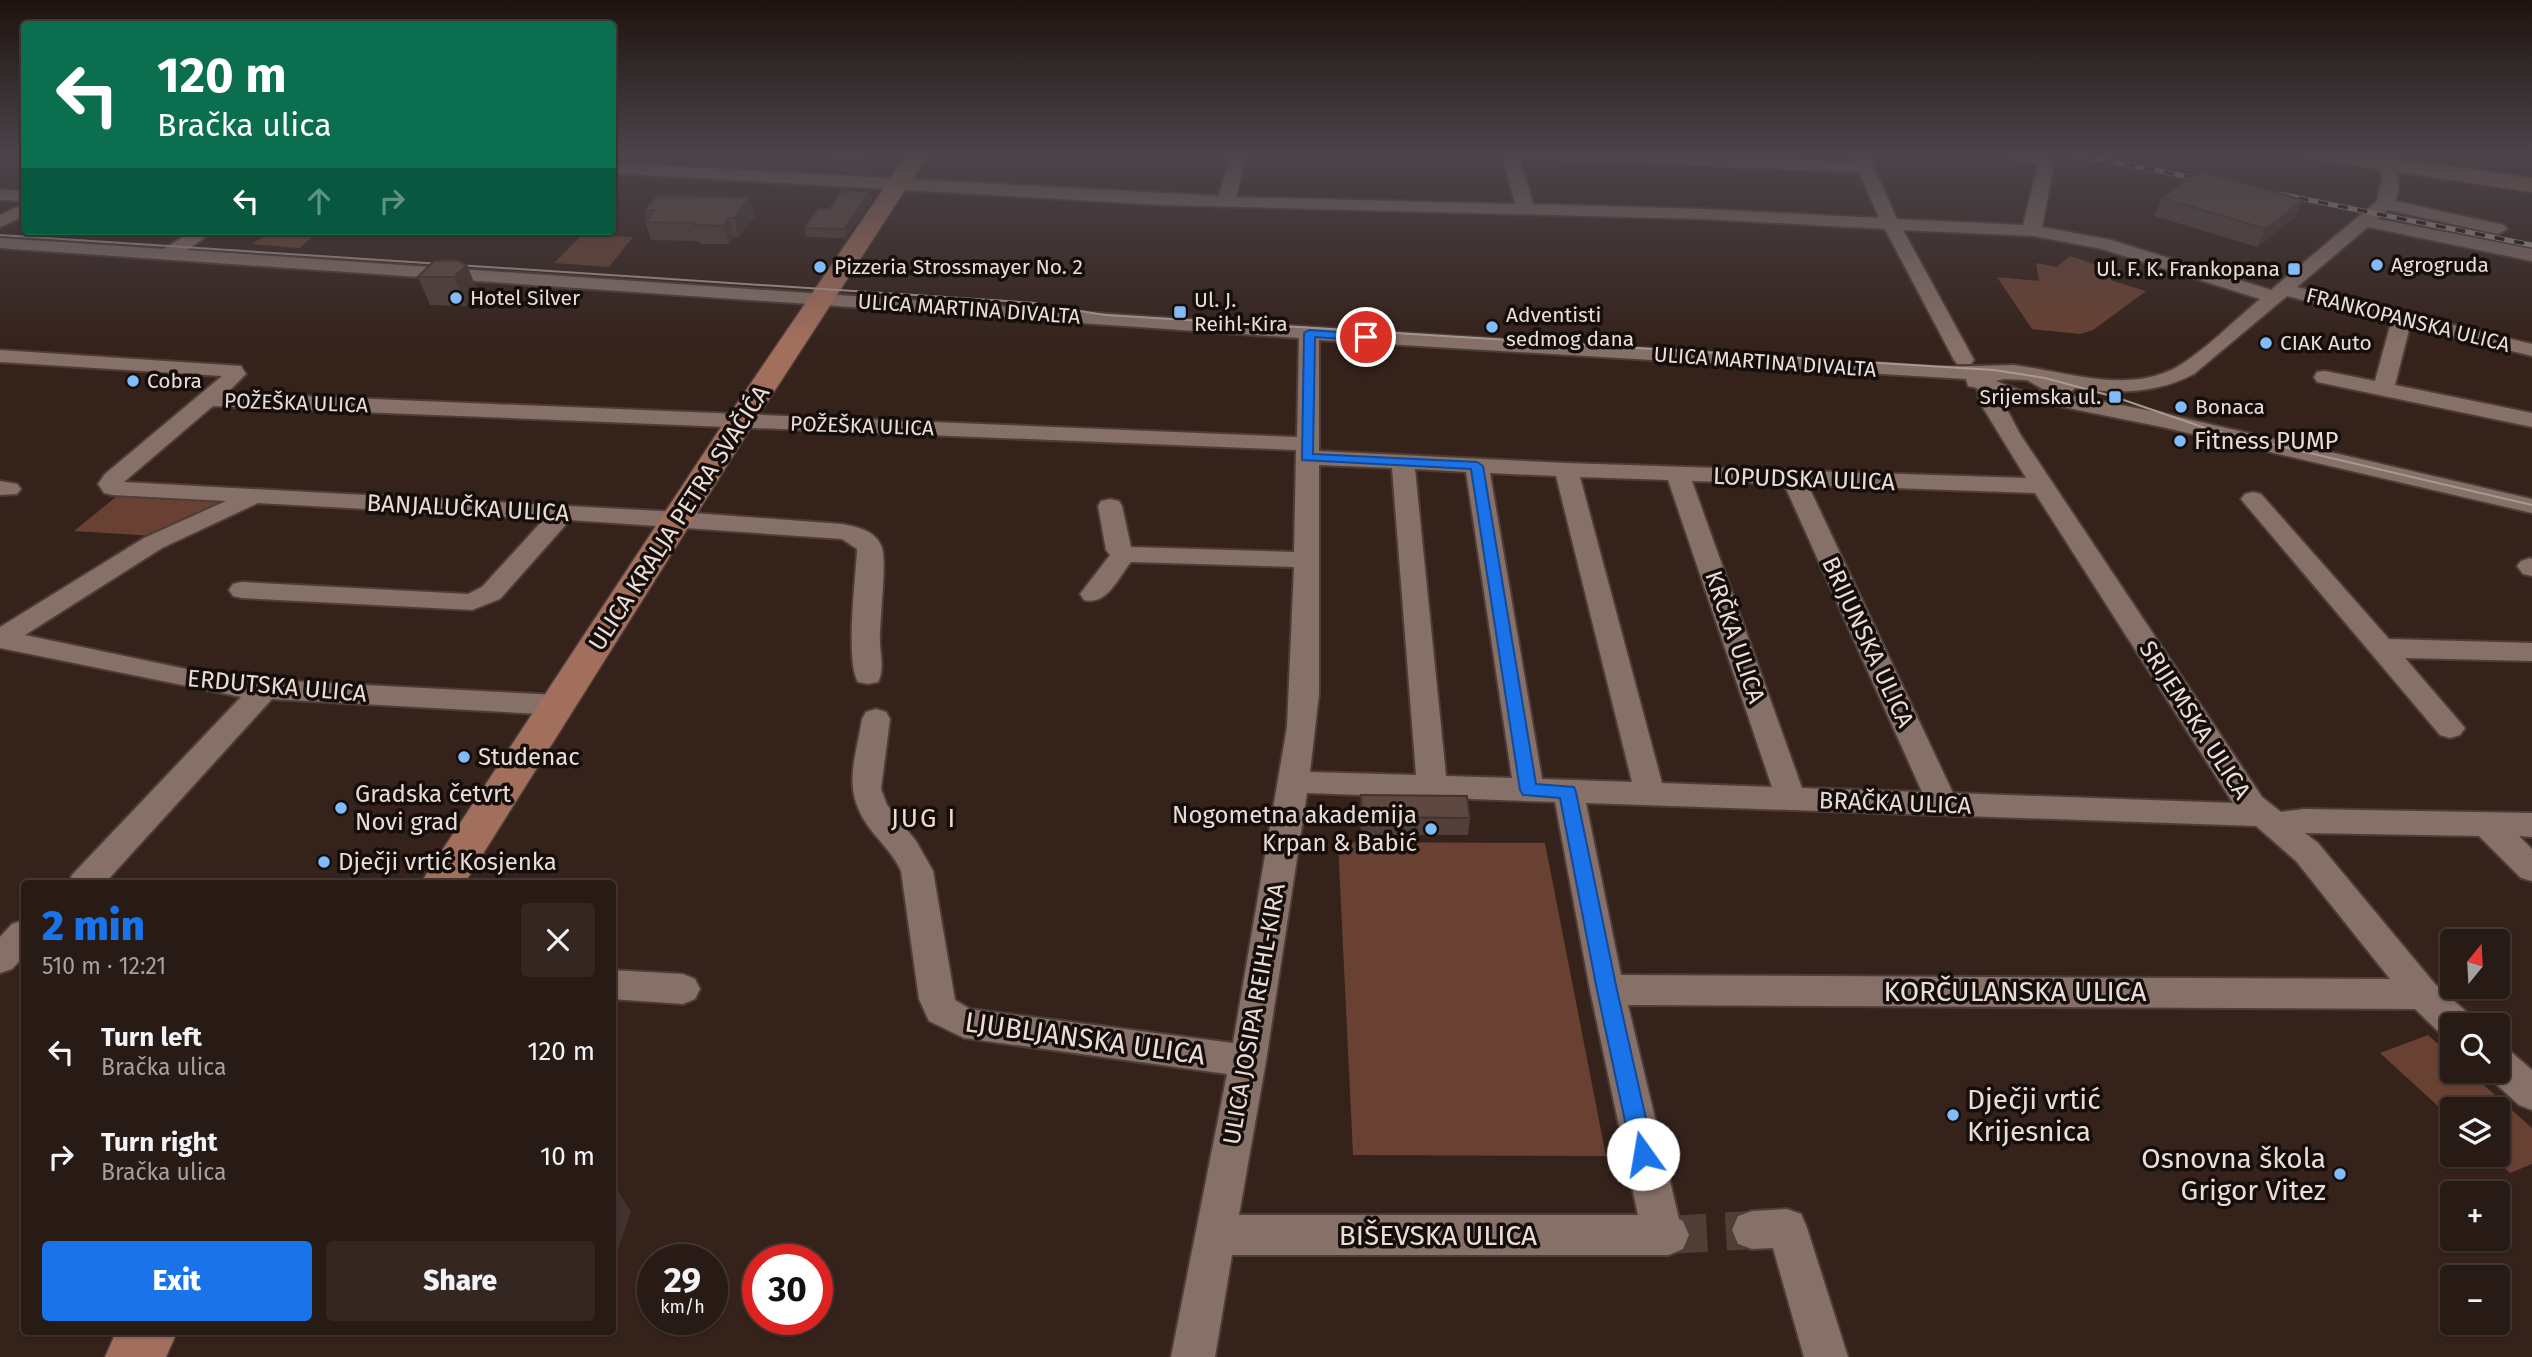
<!DOCTYPE html>
<meta charset="utf-8">
<style>
body{margin:0;font-family:"Fira Sans",sans-serif;background:#342722;color:#f1f3f6;height:100vh;display:flex;flex-direction:column;font-size:26px;white-space:nowrap}
*{box-sizing:border-box;margin:0}
p{font-size:23px;color:#a5a1a0}
.icon{flex:none;width:38px;height:38px;fill:none;stroke:currentColor;stroke-width:2;stroke-linecap:round;stroke-linejoin:round}
.map{position:relative;flex:1;overflow:hidden}
.panel{position:absolute;left:21px;top:880px;width:595px;height:455px;display:flex;flex-direction:column;background:#281a14;border-radius:7px;box-shadow:0 2px 5px #0004,0 0 0 2px #443834}
.panel>*{flex:none}
.banner{position:absolute;left:21px;top:21px;width:595px;height:214px;border-radius:7px;box-shadow:0 2px 5px #0004,0 0 0 2px #443834;background:#0b6e4f;color:#fff;overflow:hidden}
.needle{width:46px;rotate:18deg}
.tools{position:absolute;left:2440px;top:929px;display:grid;gap:14px}
.tools a{display:grid;place-items:center;width:70px;height:70px;border-radius:7px;background:#281a14;box-shadow:0 2px 5px #0004,0 0 0 2px #443834;font-size:35px}
.speed{position:absolute;left:637px;top:1244px;display:flex;gap:14px;font-size:35px;font-weight:700;text-align:center}
.speed>*{display:grid;place-content:center;width:91px;height:91px;border-radius:50%;background:#281a14;box-shadow:0 2px 5px #0004,0 0 0 2px #443834;line-height:1}
.speed small{font-size:18px;font-weight:400}
.speed .limit{border:10px solid #d22;background:#fff;color:#111}
.pin{position:absolute;display:grid;place-items:center;width:60px;height:60px;color:#fff;margin:-30px;border:4px solid #fff;border-radius:50%;box-shadow:0 2px 7px #0007}
.me{position:absolute;width:77px;margin:-38px;rotate:347deg;stroke-linejoin:round;filter:drop-shadow(0 0 5px #0008)}
.turn{display:flex;align-items:center;gap:24px;height:147px;padding:0 21px;font-size:32px}
.turn .icon{width:91px;height:91px;stroke-width:2.5}
.turn b{display:block;font-size:49px;line-height:60px}
.lanes{display:flex;align-items:center;height:66px;padding:0 21px;background:#0003;justify-content:center;gap:35px;direction:ltr}
.lanes .off{opacity:.35}
.round{display:grid;place-items:center;flex:none;width:74px;height:74px;border-radius:7px;background:#342722}
.summary{display:flex;align-items:center;justify-content:space-between;height:119px;padding:0 21px}
h1{font-size:42px;font-weight:800;line-height:52px;color:#1a73e8}
.action{display:flex;gap:14px;margin-top:auto;padding:14px 21px}
.action a{flex:1;height:80px;border-radius:7px;background:#1a73e8;color:#fff;font-size:28px;font-weight:800;line-height:80px;text-align:center}
.action a+a{background:#342722;color:#f1f3f6}
ul{padding:0;list-style:none}
li{display:flex;align-items:center;gap:21px;height:105px;padding:0 21px}
li div{flex:1}
li b{display:block;font-size:26px}
li em{font-style:normal}
.map>svg:first-child{display:block}
</style>
<div class="map">
<svg width="2532" height="1357" viewBox="0 0 2532 1357">
<rect width="100%" height="100%" fill="#35221b"/>
<!-- green -->
<path fill="#684133" d="M272 231H318L300 248 252 244Z
M582 235 633 237 609 267 554 263Z
M2070 256 2121 273 2110 280 2146 291 2093 330 2080 334 2032 329 1997 277 2039 281 2036 263 2057 267Z
M117 496 225 500 213 511 153 536 74 531Z
M1338 842 1545 843 1606 1156 1353 1155Z
M2428 1035 2452 1056V1071H2468L2532 1128V1164L2510 1173 2490 1155H2497V1110H2452V1119L2380 1053Z"/>
<g fill="none" stroke-linecap="round" stroke-linejoin="round">
<!-- minor-tunnel -->
<path stroke="#503e37" stroke-width="38" stroke-dasharray="38 19" stroke-linecap="butt" d="M1669 1235 1752 1230"/>
<!-- minor casing -->
<g stroke="#4d3d38" stroke-width="4">
<path id="minor" d="M1231 153H1247L1236 197 1515 204 1502 153H1643L1855 162 1851 153H1867L1897 219 2023 225 2038 165 2002 156 2000 153C2018 153 2042 149 2054 164L2042 227 2111 240 2271 290 2377 201 2382 178 2373 153H2389C2398 170 2402 183 2395 201L2504 225 2507 229 2498 234 2388 210 2378 219 2532 249V261L2368 227 2297 287 2532 344V356L2410 326 2395 385 2532 413V427L2317 382 2314 377 2317 372 2325 371 2375 381 2391 322 2287 296 2194 374C2156 394 2117 394 2075 388L2068 395 2162 413 2532 499V513L2162 427 2048 404H2022L2001 398 2020 434 2262 797 2281 812 2304 809 2532 813V837L2519 836 2532 849V881L2521 878 2479 836 2305 833 2318 843 2435 984 2470 1015 2475 1026H2452V1039L2444 1037 2415 1009 1628 1005 1679 1219 1683 1221 1689 1235 1683 1249 1669 1255H1232L1215 1357H1171L1227 1074 964 1038 929 1021 919 999 901 871C894 855 882 844 871 830 841 791 855 763 862 719L866 712 876 709 886 712 890 719 881 789 887 805 916 841 933 871 955 1000 970 1009 1233 1043 1287 727 1294 567 1131 562C1118 578 1107 606 1084 600L1080 594 1110 555 1106 550 1098 506 1101 501 1110 499 1119 501 1122 506 1131 547 1294 552 1296 450 213 406 124 482 679 512 842 524C857 527 876 530 882 548 887 564 879 623 880 645 881 657 884 671 878 682L868 684 858 682C845 661 856 577 857 549L842 539 570 520 500 599 472 610 242 598 233 596 229 590 233 584 242 582 468 594 482 587 544 519 258 503 162 548 25 635 229 678 558 695 568 698 572 705 568 712 558 715 272 699 104 884H68L72 875 241 697 0 648V627L144 538 226 501 112 495 104 493 98 484 105 474 222 376 0 362V350L241 366 246 374 227 393 1297 437 1299 338 0 248V238L164 249 192 231H214L187 250 1168 318 1937 367 2013 365C2065 371 2126 395 2177 367 2203 352 2236 319 2260 299L2102 249 2034 236 1903 230 1974 360 1971 364H1957L1954 360 1885 229 1704 219 1162 205 612 173V163L1219 196ZM1520 158 1859 172 1879 218 1704 209 1533 204ZM1319 340 1966 379 1968 386 1977 388 1980 403 2026 478 1566 463 1319 451ZM2004 379 2027 380 2046 391 2024 392 1996 381ZM1319 465 1392 468 1416 775 1310 772 1319 694ZM1415 469 1466 472 1512 778 1446 776ZM1490 473 1556 476 1632 782 1542 779ZM1580 477 1668 480 1772 787 1662 783ZM1692 481 1784 484 1922 792 1802 788ZM1808 485 2035 493 2233 803 1953 793ZM1307 793 1555 802 1590 990 1638 1215H1239L1266 1061ZM1586 803 2256 826 2296 861 2390 979 1621 975Z
M0 190 24 191V201L0 200Z
M24 204V216L0 227V215Z
M0 481 17 484 21 489 17 494 0 495Z
M2253 492 2261 494 2389 639 2532 643V661L2405 658 2465 728 2460 735 2450 738 2440 735 2245 504 2241 499 2245 494Z
M2530 558 2532 559V576L2523 574 2517 566 2521 561Z
M24 920V956L12 969 0 973V937L12 924Z
M612 970 683 974 695 979 700 989 695 999 683 1004 612 999Z
M2497 1046 2510 1051 2532 1070V1110L2519 1105 2484 1073 2483 1071H2497Z
M1787 1209 1801 1214 1807 1228 1848 1357H1804L1773 1248 1752 1249 1738 1244 1732 1230 1738 1216 1752 1211Z"/>
</g>
<!-- major casing -->
<g stroke="#4d3d38" stroke-width="3">
<path id="major" d="M908 153H929L755 421 464 884H420L725 421Z
M2300 153H2357L2532 178V192L2310 159 2302 158Z
M116 1332H177L166 1357H105Z"/>
</g>
<!-- minor -->
<use href="#minor" fill="#867068" fill-rule="evenodd"/>
<!-- major -->
<use href="#major" fill="#a36f5d" fill-rule="evenodd"/>
<!-- tram -->
<path stroke="#a89993" stroke-width="2" d="M0 235 1036 303
M1029 303 1105 315 1994 370 2045 378 2115 397 2211 430 2532 505"/>
<!-- rail casing -->
<g stroke="#a89993" stroke-width="5">
<path id="rail" d="M2066 153 2211 181
M2279 194 2532 245"/>
</g>
<!-- rail -->
<use href="#rail" stroke="#160e0b" stroke-width="3.5" stroke-dasharray="10" stroke-linecap="butt"/>
</g>
<!-- wall -->
<path fill="#513f39" d="M836 153H886V156L871 174 835 171 832 158Z
M870 192 872 201 846 238 806 237 804 228 829 209Z
M2162 198 2303 200 2294 218 2257 247 2154 216Z
M644 210 755 216 739 237H734L729 244H700L699 241 651 240 645 222 647 220Z
M467 265 478 293 466 306 430 305 418 277Z
M1361 795 1470 818 1468 835H1361L1360 813Z"/>
<!-- shaded-wall -->
<path fill="#42332e" d="M875 153H886V156L871 174 868 160Z
M870 192 872 201 846 238 844 229Z
M750 197 755 216 739 237 734 218Z
M2303 200 2294 218 2257 247 2266 229Z
M729 218 734 237 729 244 724 226Z
M467 265 478 293 466 306 454 277Z
M618 1191 631 1212 612 1266V1207Z"/>
<!-- building -->
<path fill="#5e4942" stroke="#42332e" stroke-width="2" d="M836 153H875L868 160 832 158Z
M2201 171 2303 200 2266 229 2162 198Z
M842 191 870 192 844 229 804 228 818 209H829Z
M657 196 750 197 734 218H729L724 226 694 225 696 223 645 222 655 210H644Z
M455 260 467 265 454 277H418L434 261Z
M1361 795 1467 796 1470 818 1362 817Z
M612 1191H618L612 1207Z"/>
<!-- sky -->
<linearGradient id="sky" x2="0" y2="1"><stop stop-color="#1d130f"/><stop offset="0.45" stop-color="#4b444a"/><stop offset="1" stop-color="#4b444a" stop-opacity="0"/></linearGradient>
<rect width="2532" height="343" fill="url(#sky)"/>
<!-- route -->
<path fill="#1a73e8" stroke="#114b97" stroke-width="2" d="M1309 330 1366 334 1371 337 1366 341 1315 337 1313 454 1477 462 1483 466 1536 784 1574 787 1576 792 1617 990 1654 1154 1651 1161 1643 1164 1636 1161 1632 1154 1597 990 1560 798 1523 795 1520 790 1471 469 1302 460 1304 333Z"/>
<!-- markers -->
<g fill="#81bcfa" stroke="#160e0b" stroke-width="2.5">
<circle cx="2377" cy="265" r="7"/>
<circle cx="820" cy="267" r="7"/>
<rect x="2287" y="262" width="14" height="14" rx="3.5"/>
<circle cx="456" cy="298" r="7"/>
<rect x="1173" y="305" width="14" height="14" rx="3.5"/>
<circle cx="1492" cy="327" r="7"/>
<circle cx="2266" cy="343" r="7"/>
<circle cx="133" cy="381" r="7"/>
<rect x="2108" y="390" width="14" height="14" rx="3.5"/>
<circle cx="2181" cy="407" r="7"/>
<circle cx="2180" cy="441" r="7"/>
<circle cx="464" cy="757" r="7"/>
<circle cx="341" cy="808" r="7"/>
<circle cx="1431" cy="829" r="7"/>
<circle cx="324" cy="862" r="7"/>
<circle cx="1953" cy="1115" r="7"/>
<circle cx="2340" cy="1174" r="7"/>
</g>
<g text-anchor="middle" stroke-width="7" stroke-linejoin="round" paint-order="stroke">
<!-- far-poi labels -->
<g font-size="21" fill="#eaddd8" stroke="#160e0b" text-anchor="start">
<text x="2391" y="272">Agrogruda</text>
<text x="834" y="274">Pizzeria Strossmayer No. 2</text>
<text x="2280" y="276" text-anchor="end">Ul. F. K. Frankopana</text>
<text x="470" y="305">Hotel Silver</text>
<text x="1194" y="307">Ul. J.<tspan x="1194" dy="24">Reihl-Kira</tspan></text>
<text x="1506" y="322">Adventisti<tspan x="1506" dy="24">sedmog dana</tspan></text>
<text x="2280" y="350">CIAK Auto</text>
<text x="147" y="388">Cobra</text>
<text x="2101" y="404" text-anchor="end">Srijemska ul.</text>
<text x="2195" y="414">Bonaca</text>
</g>
<!-- far-street labels -->
<g font-size="21" fill="#eaddd8" stroke="#160e0b">
<text transform="translate(969 309) rotate(4)" y="7">ULICA MARTINA DIVALTA</text>
<text transform="translate(2408 320) rotate(14)" y="7">FRANKOPANSKA ULICA</text>
<text transform="translate(1765 362) rotate(4)" y="7">ULICA MARTINA DIVALTA</text>
<text transform="translate(296 403) rotate(2)" y="7">POŽEŠKA ULICA</text>
<text transform="translate(862 426) rotate(2)" y="7">POŽEŠKA ULICA</text>
</g>
<!-- poi labels -->
<g font-size="24" fill="#eaddd8" stroke="#160e0b" text-anchor="start">
<text x="2194" y="449">Fitness PUMP</text>
<text x="478" y="765">Studenac</text>
<text x="355" y="802">Gradska četvrt<tspan x="355" dy="28">Novi grad</tspan></text>
<text x="1417" y="823" text-anchor="end">Nogometna akademija<tspan x="1417" dy="28">Krpan &amp; Babić</tspan></text>
<text x="338" y="870">Dječji vrtić Kosjenka</text>
</g>
<!-- street labels -->
<g font-size="24" fill="#eaddd8" stroke="#160e0b">
<text transform="translate(1804 479) rotate(2)" y="8">LOPUDSKA ULICA</text>
<text transform="translate(468 508) rotate(3)" y="8">BANJALUČKA ULICA</text>
<text transform="translate(679 518) rotate(-57)" y="8">ULICA KRALJA PETRA SVAČIĆA</text>
<text transform="translate(1735 637) rotate(71)" y="8">KRČKA ULICA</text>
<text transform="translate(1868 642) rotate(65)" y="8">BRIJUNSKA ULICA</text>
<text transform="translate(277 686) rotate(5)" y="8">ERDUTSKA ULICA</text>
<text transform="translate(2195 720) rotate(57)" y="8">SRIJEMSKA ULICA</text>
<text transform="translate(1895 803) rotate(2)" y="8">BRAČKA ULICA</text>
<text transform="translate(1254 1014) rotate(-80)" y="8">ULICA JOSIPA REIHL-KIRA</text>
</g>
<!-- neighbourhood labels -->
<g font-size="26" letter-spacing="2" fill="#f2d8cf" stroke="#160e0b">
<text x="924" y="827">JUG I</text>
</g>
<!-- near-street labels -->
<g font-size="28" fill="#eaddd8" stroke="#160e0b">
<text x="2015" y="1001">KORČULANSKA ULICA</text>
<text transform="translate(1085 1038) rotate(8)" y="10">LJUBLJANSKA ULICA</text>
<text x="1438" y="1245">BIŠEVSKA ULICA</text>
</g>
<!-- near-poi labels -->
<g font-size="28" fill="#eaddd8" stroke="#160e0b" text-anchor="start">
<text x="1967" y="1109">Dječji vrtić<tspan x="1967" dy="32">Krijesnica</tspan></text>
<text x="2326" y="1168" text-anchor="end">Osnovna škola<tspan x="2326" dy="32">Grigor Vitez</tspan></text>
</g>
</g>
</svg>
<div class="tools">
<a><svg class="needle" viewBox="-14 -14 28 28"><path d="M0-13l5 13h-10z" fill="#e53935"/><path d="M0 13l5-13h-10z" fill="#a5a1a0"/></svg></a>
<a><svg class="icon" aria-label="search" viewBox="0 0 24 24"><circle cx="10" cy="10" r="6"/><path d="M15 15l6 6"/></svg></a>
<a><svg class="icon" aria-label="layers" viewBox="0 0 24 24"><path d="M12 4l9 5-9 5-9-5zM3 14l9 5 9-5"/></svg></a>
<a>+</a>
<a>−</a>
</div>
<div class="speed"><div>29<small>km/h</small></div><div class="limit">30</div></div>
<div class="pin" style="left:1366px;top:337px;background:#d93025"><svg class="icon" aria-label="arrive" viewBox="0 0 24 24"><path d="M6 21V4h12l-3 4 3 4H6"/></svg></div>
<svg class="me" style="left:1643px;top:1154px" viewBox="-20 -20 40 40"><circle r="19" fill="#fff"/><path d="M0-13L10 11 0 6-10 11z" fill="#1a73e8"/></svg>
<div class="banner">
<div class="turn"><svg class="icon" aria-label="left" viewBox="0 0 24 24"><path d="M17 20v-9H6M10 6l-5 5 5 5"/></svg><div><b>120 m</b>Bračka ulica</div></div>
<div class="lanes"><svg class="icon" aria-label="left" viewBox="0 0 24 24"><path d="M17 20v-9H6M10 6l-5 5 5 5"/></svg><svg class="icon off" aria-label="ahead" viewBox="0 0 24 24"><path d="M12 20V5M6 11l6-6 6 6"/></svg><svg class="icon off" aria-label="right" viewBox="0 0 24 24"><path d="M7 20v-9h11M14 6l5 5-5 5"/></svg></div>
</div>
<section class="panel">
<div class="summary"><div><h1>2 min</h1><p>510 m · 12:21</p></div><a class="round"><svg class="icon" aria-label="close" viewBox="0 0 24 24"><path d="M6 6l12 12M18 6L6 18"/></svg></a></div>
<ul>
<li><svg class="icon" aria-label="left" viewBox="0 0 24 24"><path d="M17 20v-9H6M10 6l-5 5 5 5"/></svg><div><b>Turn left</b><p>Bračka ulica</p></div><em>120 m</em></li>
<li><svg class="icon" aria-label="right" viewBox="0 0 24 24"><path d="M7 20v-9h11M14 6l5 5-5 5"/></svg><div><b>Turn right</b><p>Bračka ulica</p></div><em>10 m</em></li>
</ul>
<div class="action"><a>Exit</a><a>Share</a></div>
</section>
</div>
